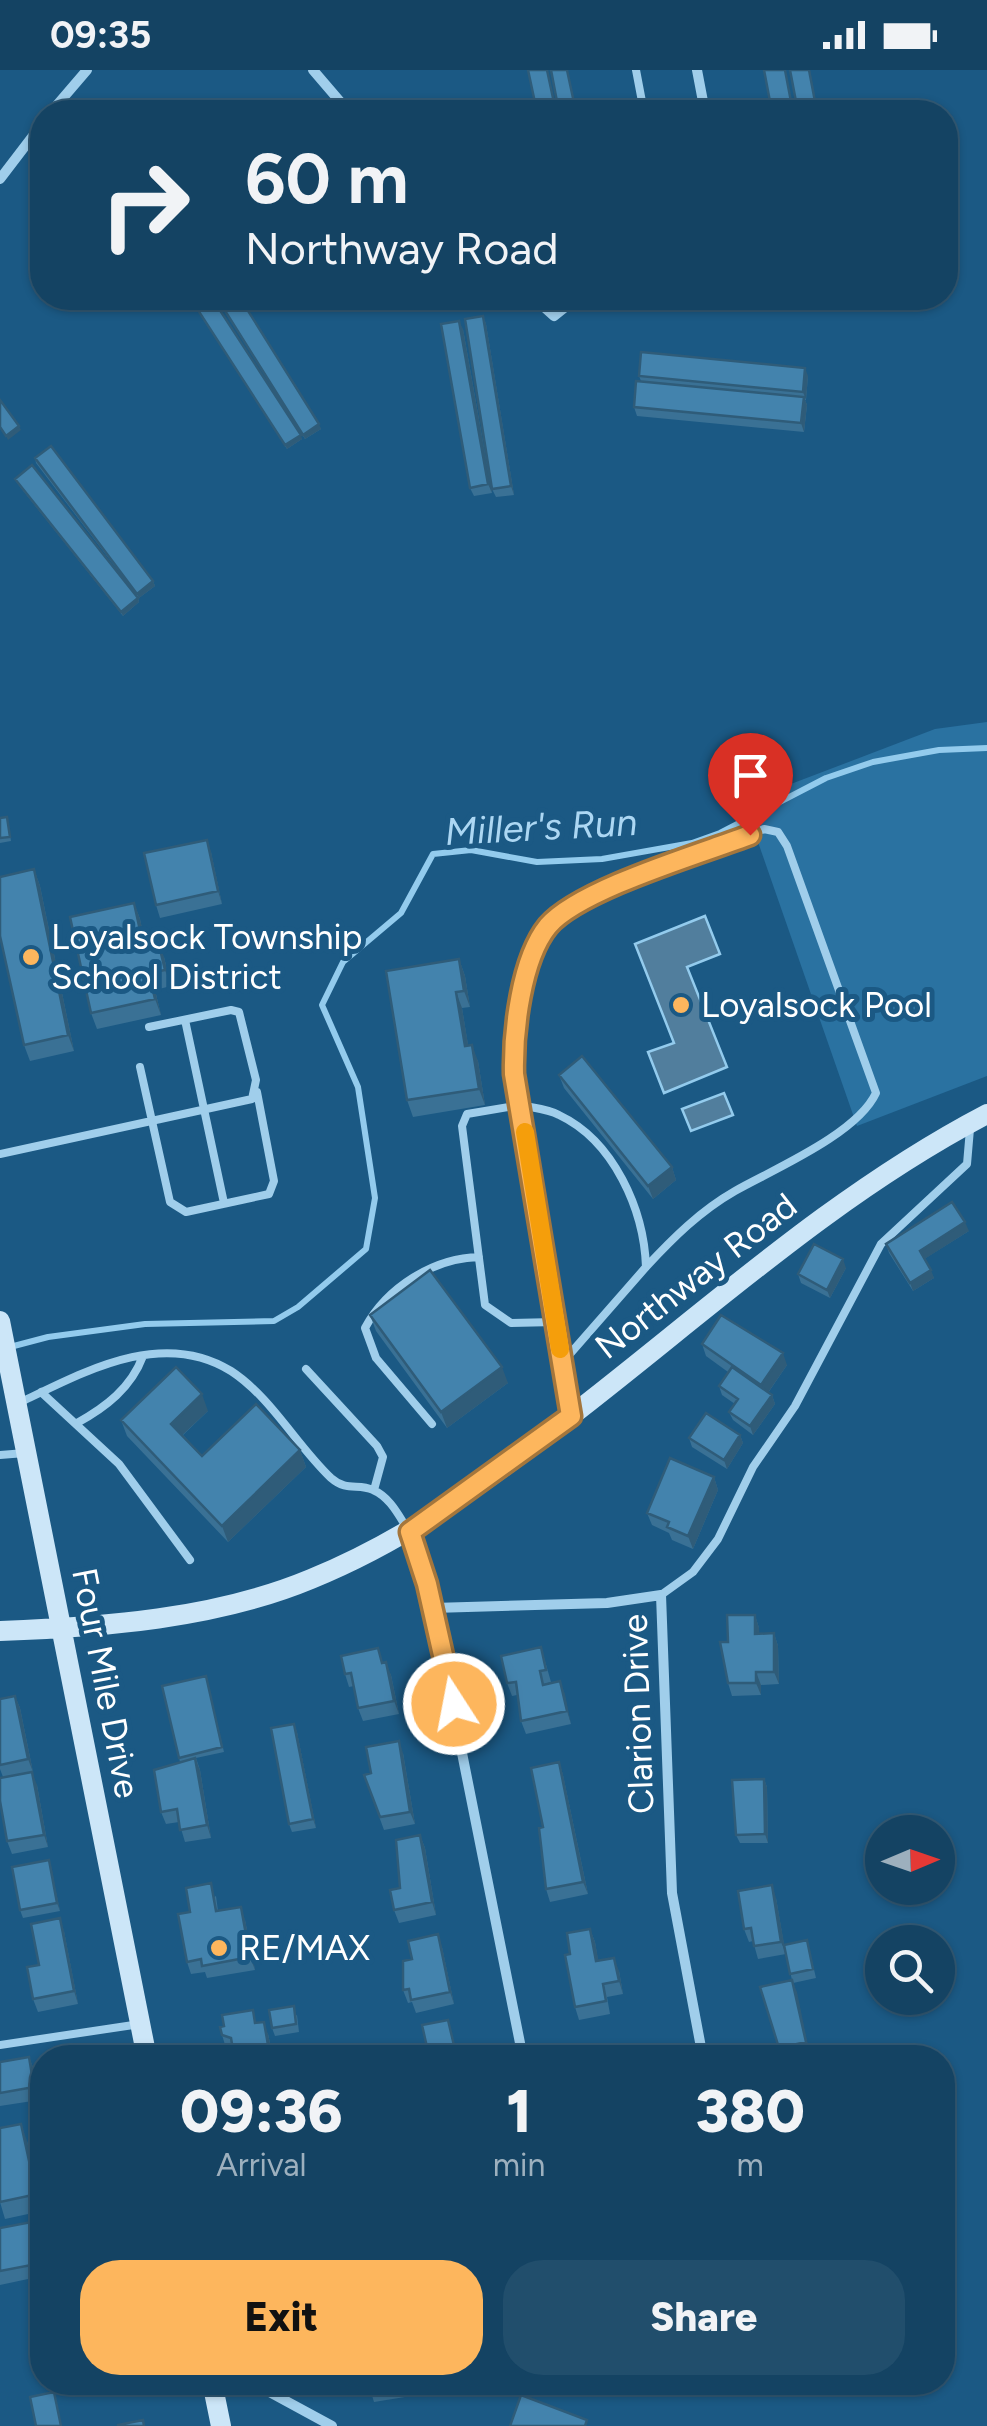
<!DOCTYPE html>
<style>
body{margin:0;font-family:Figtree,sans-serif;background:#214e6c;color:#f1f3f6;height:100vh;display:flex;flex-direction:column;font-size:38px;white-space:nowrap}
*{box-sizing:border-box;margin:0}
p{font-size:32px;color:#9db0be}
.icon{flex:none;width:55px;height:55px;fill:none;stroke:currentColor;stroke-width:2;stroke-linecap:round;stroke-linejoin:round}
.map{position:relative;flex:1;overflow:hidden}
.sheet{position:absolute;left:30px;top:1975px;width:925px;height:350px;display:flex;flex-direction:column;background:#144363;border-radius:40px;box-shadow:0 2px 8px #0004,0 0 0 2px #335c78}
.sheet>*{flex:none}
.guide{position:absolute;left:30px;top:30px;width:928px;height:210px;border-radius:40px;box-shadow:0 2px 8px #0004,0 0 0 2px #335c78;background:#144363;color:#f1f3f6;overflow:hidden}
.needle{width:65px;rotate:88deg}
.fabs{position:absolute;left:865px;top:1745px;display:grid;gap:20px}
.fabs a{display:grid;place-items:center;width:90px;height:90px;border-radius:50%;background:#144363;box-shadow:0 2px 8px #0004,0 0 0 2px #335c78;font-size:50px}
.pin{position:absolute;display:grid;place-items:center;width:85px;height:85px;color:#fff;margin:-102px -42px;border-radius:50% 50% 50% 0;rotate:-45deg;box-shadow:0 0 10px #0007}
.pin .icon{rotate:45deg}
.me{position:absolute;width:110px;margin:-55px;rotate:349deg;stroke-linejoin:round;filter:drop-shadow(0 0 8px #0008)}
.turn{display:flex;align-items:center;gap:35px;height:210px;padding:0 50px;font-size:45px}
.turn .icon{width:130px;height:130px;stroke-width:2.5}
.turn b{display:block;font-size:70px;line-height:85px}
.eta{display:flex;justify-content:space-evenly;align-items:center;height:170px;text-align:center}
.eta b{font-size:60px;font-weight:800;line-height:70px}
.cta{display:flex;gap:20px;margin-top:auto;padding:20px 50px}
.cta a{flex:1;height:115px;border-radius:40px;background:#fdb65d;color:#111;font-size:40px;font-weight:800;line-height:115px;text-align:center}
.cta a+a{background:#214e6c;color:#f1f3f6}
.status{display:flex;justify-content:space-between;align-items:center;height:70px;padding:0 50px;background:#144363;direction:ltr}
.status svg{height:28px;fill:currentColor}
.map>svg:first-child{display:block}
</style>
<div class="status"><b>09:35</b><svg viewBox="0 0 49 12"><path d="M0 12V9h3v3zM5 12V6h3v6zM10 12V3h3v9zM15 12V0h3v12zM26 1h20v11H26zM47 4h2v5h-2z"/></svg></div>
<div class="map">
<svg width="987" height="2356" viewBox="0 0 987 2356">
<rect width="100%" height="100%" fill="#1b5984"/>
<!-- green -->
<path fill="#2a72a1" d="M987 652V1006L857 1056 744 732 935 659Z"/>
<!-- water -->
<path fill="#517e9d" stroke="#93cbed" stroke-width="2.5" d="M705 846 720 884 687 897 727 997 664 1023 648 982 674 973 635 874Z
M724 1023 733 1045 691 1061 682 1039Z"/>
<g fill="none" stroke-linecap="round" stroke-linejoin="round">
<!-- stream -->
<path stroke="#93cbed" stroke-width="6" d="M10 1277 48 1267 145 1254 274 1251 298 1237 366 1179 375 1128 358 1017 322 935 343 892 401 843 433 784 471 780 537 792 602 789 692 773 720 763 826 708 873 692 939 680 987 678"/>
<!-- lane -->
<path stroke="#a0ceeb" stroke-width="8" d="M636 0 644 42
M185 950 224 1133
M140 997 170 1132 186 1142 269 1124 274 1111 257 1022
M0 1084 252 1029 256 1010 239 942 231 940 149 957
M555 1252 511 1253 485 1235 462 1056 467 1044 520 1035C511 991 512 949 527 906 533 890 537 870 548 857 580 816 711 782 764 759L778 762 787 776 876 1023C857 1064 774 1099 735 1121 700 1141 673 1168 646 1197
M562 1293 646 1197C644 1140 614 1071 559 1045 548 1039 533 1038 520 1035L570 1341
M306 1299 377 1376 383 1387 374 1420
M41 1322 119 1394 190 1490
M21 1332C84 1302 162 1258 231 1301 271 1327 297 1376 331 1408 347 1422 358 1413 373 1420 390 1427 399 1446 408 1460
M77 1353C106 1337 131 1318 143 1286
M432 1354 376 1288 365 1258C387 1217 434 1188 479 1187
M0 1385 25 1383
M661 1525 693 1502 718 1469 753 1397 795 1336 881 1174 967 1094 970 1059
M0 1975 140 1954"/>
<!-- street -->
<path stroke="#a0ceeb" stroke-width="10" d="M313 0 349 42
M697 0 705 42
M51 42 87 0
M0 109 42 54
M534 228 554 246 574 230 602 228
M612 228H621
M410 1463 433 1538
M523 1988 433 1538 607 1533 661 1525 672 1823 703 1988
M251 2312 332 2356"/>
<!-- secondary -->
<path stroke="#cce6f8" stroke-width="20" d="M0 1251 147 1988
M0 1561C103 1557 215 1549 311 1509 402 1472 477 1418 554 1359 696 1251 828 1127 987 1044
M212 2312 221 2356"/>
</g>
<!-- wall -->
<path fill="#3a7195" d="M216 228H240L321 359 305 369Z
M194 234 302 369 287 379Z
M483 246 486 254 514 425 496 427 492 419Z
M463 259 492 423 474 426 470 418Z
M639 306H808L806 330H805L807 335 804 362 637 346 634 337 641 311Z
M35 388 153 511 155 516 139 528 36 393Z
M15 409 138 528 139 532 123 546 17 413Z
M7 747 11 771 0 773V748Z
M211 782 222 834 160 848 156 835Z
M34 799 40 816 74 981 30 991 24 975Z
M134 833 140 849 145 874 164 887 171 916 155 920 161 945 97 959 91 943Z
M459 889 465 906 470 937 462 938 468 975 478 991 485 1035 413 1047 407 1030Z
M559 1005 672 1097 676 1110 653 1129 564 1018Z
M969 1161 924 1189 934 1208 913 1221 889 1183 886 1174Z
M846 1198 830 1228 801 1213 798 1204Z
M370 1245 508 1313 447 1358 376 1261Z
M702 1274 787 1295 768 1323 772 1325 775 1334 753 1365 733 1350 729 1342 735 1334 722 1325 719 1316 728 1302 706 1286Z
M208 1341 183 1365 202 1386 300 1380 306 1397 228 1472 127 1366 121 1350Z
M740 1365 743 1373 727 1399 692 1377 689 1368Z
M714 1407 718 1420 693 1479 672 1470 669 1463 652 1455 647 1443Z
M755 1545 759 1558V1563H774L778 1576 779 1614 761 1615V1625L732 1626 728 1613V1572Z
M541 1577 551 1612 544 1614 545 1615 560 1611 571 1654 526 1664 521 1651 517 1625 512 1626 507 1613Z
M383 1593 391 1605 399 1644 363 1651 358 1638 354 1616 349 1617 345 1604Z
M207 1610 224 1682 196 1688 200 1700 211 1768 185 1772 179 1752 166 1754 161 1742 180 1692 162 1616Z
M15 1626 20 1638 33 1702 13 1706 37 1715 48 1777 12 1784 7 1771 3 1707 0 1699V1629Z
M294 1654 297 1662 316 1758 292 1762 289 1754Z
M403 1683 415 1754 384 1760 364 1705 371 1703Z
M559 1692 563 1705 588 1824 550 1832 546 1819 543 1757Z
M764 1709 767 1717 768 1773H740L736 1765Z
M420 1765 425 1778 436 1845 399 1853 394 1840 400 1818Z
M49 1790 60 1841 23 1848 20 1840Z
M216 1826 218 1841 245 1850 255 1900 207 1908 205 1902 191 1904 187 1892 190 1842Z
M776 1828 784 1875 807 1870 816 1908 793 1913 810 1985 797 1988H782L760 1917 792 1910 786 1884 758 1889 753 1871 749 1872 744 1859Z
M590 1859 595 1872 598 1891 619 1901 623 1924 607 1927 610 1944 579 1950 575 1937 570 1884Z
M64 1861 78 1934 38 1942 33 1929 39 1895Z
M442 1877 454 1934 416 1943 412 1932 408 1933 403 1920 412 1889Z
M297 1945 299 1962 275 1966 272 1958Z
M258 1953 268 1964 273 1987 236 1988 234 1980 226 1978 222 1965Z
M29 1987 34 2000 39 2030 0 2036V1992Z
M27 2071 35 2108 42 2107V2141L5 2149 0 2132Z
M42 2150V2206L0 2215V2158Z
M102 2312H120L122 2322 106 2325Z
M368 2312H402L405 2327 374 2332Z"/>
<!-- shaded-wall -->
<path fill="#2f5c79" d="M809 0H810L818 42H817Z
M483 246 486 254 514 425 511 416Z
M459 251 463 259 492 423 488 414Z
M805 298 808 306 806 330 803 322Z
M804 327 807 335 804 362 801 353Z
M319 354 321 359 305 369 303 365Z
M19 356 21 360 8 370 6 366Z
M301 365 302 369 287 379 285 375Z
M153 511 155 516 139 528 137 524Z
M138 528 139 532 123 546 121 542Z
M207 770 211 782 222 834 218 821Z
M34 799 40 816 74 981 68 965Z
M134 833 140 849 149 891 143 874Z
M158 871 164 887 171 916 165 900Z
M459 889 465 906 470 937 464 921Z
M149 903 155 920 161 945 155 929Z
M456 922 462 938 471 992 465 976Z
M472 975 478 991 485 1035 479 1019Z
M672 1097 676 1110 653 1129 648 1116Z
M965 1152 969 1161 923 1190 920 1181Z
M843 1189 846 1198 830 1228 827 1220Z
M931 1200 934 1208 913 1221 910 1213Z
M783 1283 787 1295 765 1327 761 1315Z
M502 1297 508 1313 447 1358 441 1342Z
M202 1324 208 1341 177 1370 171 1354Z
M772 1325 775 1334 753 1365 750 1356Z
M740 1365 743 1373 727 1399 724 1390Z
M300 1380 306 1397 228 1472 222 1456Z
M714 1407 718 1420 693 1479 688 1466Z
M755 1545 759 1558 760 1576 755 1564Z
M774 1563 778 1576 779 1614 774 1602Z
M386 1592 391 1605 399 1644 394 1631Z
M756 1602 761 1615V1625L756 1613Z
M560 1611 565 1624 571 1654 567 1641Z
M15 1626 20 1638 33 1702 28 1689Z
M294 1654 297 1662 316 1758 313 1749Z
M399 1671 403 1683 415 1754 410 1742Z
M195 1688 200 1700 211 1768 207 1755Z
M559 1692 563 1705 588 1824 583 1812Z
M32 1702 37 1715 48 1777 44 1765Z
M764 1709 767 1717 768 1773 765 1764Z
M420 1765 425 1778 436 1845 432 1832Z
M49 1790 52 1799 60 1841 57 1833Z
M772 1815 776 1828 786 1884 781 1872Z
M241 1837 245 1850 255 1900 250 1887Z
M60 1848 64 1861 78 1934 74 1921Z
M590 1859 595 1872 601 1904 596 1891Z
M438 1864 442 1877 454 1934 450 1922Z
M614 1888 619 1901 623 1924 619 1911Z
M792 1910 797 1922 810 1985 806 1972Z
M264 1952 268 1964 273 1987 268 1975Z
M29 1987 34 2000 39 2030 34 2017Z
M21 2054 27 2071 39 2125 33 2109Z"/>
<!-- building -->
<path fill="#4383ad" stroke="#2f5c79" stroke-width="2.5" d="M528 0H547L556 42H537Z
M551 0H567L576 42H559Z
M764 0H785L793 42H772Z
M790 0H809L817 42H798Z
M204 228H212L301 365 285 375 194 234Z
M217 228H240L319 354 303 365Z
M483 246 511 416 492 419 465 249Z
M459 251 488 414 470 418 441 254Z
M641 282 805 298 803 322 639 306Z
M636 311 804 327 801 353 634 337Z
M0 330 19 356 6 366 0 357Z
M51 376 153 511 137 524 35 388Z
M32 395 138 528 121 542 15 409Z
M7 747 10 767 0 768V748Z
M207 770 218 821 156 835 144 783Z
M34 799 68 965 24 975 0 866V807Z
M134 833 143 874 158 871 165 900 149 903 155 929 91 943 70 847Z
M459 889 464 921 456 922 465 976 472 975 479 1019 407 1030 386 901Z
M582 986 672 1097 648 1116 559 1005Z
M952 1132 965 1152 920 1181 931 1200 910 1213 886 1174Z
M814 1174 843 1189 827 1220 798 1204Z
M430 1200 502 1297 441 1342 370 1245Z
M721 1245 783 1283 761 1315 702 1274Z
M176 1297 202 1324 171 1354 202 1386 256 1334 300 1380 222 1456 121 1350Z
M732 1297 772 1325 750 1356 729 1342 738 1329 719 1316Z
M706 1343 740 1365 724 1390 689 1368Z
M670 1388 714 1407 688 1466 667 1457 669 1452 647 1443Z
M727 1545H755V1564L774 1563V1602H756V1613H728L720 1572H728Z
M541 1577 546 1600 540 1601 543 1615 560 1611 567 1641 521 1651 516 1612 507 1613 501 1586Z
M378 1578 382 1593 386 1592 394 1631 358 1638 351 1603 345 1604 341 1586Z
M206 1606 222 1677 179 1688 162 1616Z
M15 1626 28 1689 0 1695V1629Z
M294 1654 313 1749 289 1754 271 1658Z
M399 1671 410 1742 380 1747 364 1705 371 1703 366 1677Z
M195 1688 207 1755 180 1760 177 1739 161 1742 154 1700Z
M559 1692 583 1812 546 1819 539 1758 543 1757 531 1698Z
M32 1702 44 1765 7 1771 0 1731V1708Z
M764 1709 765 1764 736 1765 732 1710Z
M420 1765 432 1832 394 1840 390 1820 400 1818 396 1770Z
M49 1790 57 1833 20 1840 12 1797Z
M211 1813 216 1841 241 1837 250 1887 202 1896 201 1889 187 1892 178 1844 190 1842 186 1818Z
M772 1815 781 1872 754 1876 751 1858 744 1859 738 1821Z
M60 1848 74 1921 33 1929 27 1897 39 1895 31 1854Z
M590 1859 596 1891 614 1888 619 1911 603 1914 606 1931 575 1937 565 1885 570 1884 567 1863Z
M438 1864 450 1922 411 1930 409 1919 403 1920V1891L412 1889 408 1871Z
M807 1870 813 1899 790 1904 784 1875Z
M792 1910 806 1972 779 1978 760 1917Z
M294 1936 296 1954 272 1958 269 1940Z
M253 1940 255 1953 264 1952 268 1975 250 1978 251 1988H240L239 1979 233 1980 231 1968 222 1965 220 1957 224 1956 222 1945Z
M448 1950 457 1988H425L429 1986 422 1955Z
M618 1982V1988H593Z
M29 1987 34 2017 0 2023V1992Z
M21 2054 33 2109 42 2107V2123L0 2132V2058Z
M42 2150V2193L0 2201V2158Z
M102 2312H119V2313L103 2317Z
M368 2312H400V2314L370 2320Z
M54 2322 61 2356H36L30 2327Z
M521 2325 587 2350 585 2356H510Z
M143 2350 144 2356H118V2355Z"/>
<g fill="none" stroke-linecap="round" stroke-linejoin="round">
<!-- route casing -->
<g stroke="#a4763c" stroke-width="25">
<path id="route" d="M454 1634 427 1514 410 1462 571 1346 514 1004C513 962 521 889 548 856 580 819 700 784 750 765"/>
</g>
<!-- route -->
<use href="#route" stroke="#fdb65d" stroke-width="18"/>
<!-- slow -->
<path stroke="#f59e0b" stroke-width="18" d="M525 1062 560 1279"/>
</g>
<!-- markers -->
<g fill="#fdb65d" stroke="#1b5984" stroke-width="4">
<circle cx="31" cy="887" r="10"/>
<circle cx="681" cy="935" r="10"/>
<circle cx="219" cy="1878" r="10"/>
</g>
<g text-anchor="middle" stroke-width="10" stroke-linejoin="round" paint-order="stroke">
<!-- poi labels -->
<g font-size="35" fill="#fff" stroke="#1b5984" text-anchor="start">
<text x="51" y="879">Loyalsock Township<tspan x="51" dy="40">School District</tspan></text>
<text x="701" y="947">Loyalsock Pool</text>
<text x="239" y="1890">RE/MAX</text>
</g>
<!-- street labels -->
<g font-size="35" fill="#fff" stroke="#1b5984">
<text transform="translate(696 1206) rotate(-38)" y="12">Northway Road</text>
<text transform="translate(106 1613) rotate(79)" y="12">Four Mile Drive</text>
<text transform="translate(638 1644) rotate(-92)" y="12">Clarion Drive</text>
</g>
<!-- water labels -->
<g font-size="38" font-style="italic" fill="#acd7f3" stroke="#1b5984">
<text transform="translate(541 757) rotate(-3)" y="13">Miller's Run</text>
</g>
</g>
</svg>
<div class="fabs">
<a><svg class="needle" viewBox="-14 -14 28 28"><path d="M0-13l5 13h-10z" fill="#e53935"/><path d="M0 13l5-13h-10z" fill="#9db0be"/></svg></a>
<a><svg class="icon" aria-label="search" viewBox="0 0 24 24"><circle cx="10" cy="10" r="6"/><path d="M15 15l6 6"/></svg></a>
</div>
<div class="pin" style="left:750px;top:765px;background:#d93025"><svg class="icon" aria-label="arrive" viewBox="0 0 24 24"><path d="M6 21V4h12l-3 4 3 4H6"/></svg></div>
<svg class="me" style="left:454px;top:1634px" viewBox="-20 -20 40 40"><circle r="17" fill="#fdb65d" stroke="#fff" stroke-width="3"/><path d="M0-11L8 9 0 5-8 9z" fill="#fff"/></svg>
<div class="guide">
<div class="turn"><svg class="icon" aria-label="right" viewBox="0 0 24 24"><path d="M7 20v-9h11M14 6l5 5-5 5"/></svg><div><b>60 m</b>Northway Road</div></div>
</div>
<section class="sheet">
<div class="eta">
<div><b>09:36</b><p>Arrival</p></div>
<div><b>1</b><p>min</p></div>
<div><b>380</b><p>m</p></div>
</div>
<div class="cta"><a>Exit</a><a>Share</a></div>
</section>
</div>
